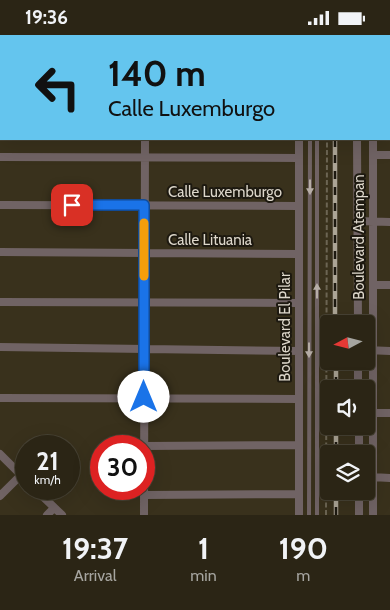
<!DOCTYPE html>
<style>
body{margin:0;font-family:Cabin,sans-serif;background:#332d1e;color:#f1f3f6;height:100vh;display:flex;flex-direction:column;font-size:19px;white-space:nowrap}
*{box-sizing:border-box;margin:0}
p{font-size:16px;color:#a6a5a0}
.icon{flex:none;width:28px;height:28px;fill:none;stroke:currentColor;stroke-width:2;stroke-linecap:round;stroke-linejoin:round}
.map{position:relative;height:480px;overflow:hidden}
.panel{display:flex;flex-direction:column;background:#2b2515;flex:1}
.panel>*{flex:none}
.top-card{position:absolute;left:0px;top:0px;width:390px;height:105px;box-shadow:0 5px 20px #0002,0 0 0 1px #474234;background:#64c5ee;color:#111;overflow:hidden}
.needle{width:32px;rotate:263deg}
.buttons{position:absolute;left:320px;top:280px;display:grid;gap:10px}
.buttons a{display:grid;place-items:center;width:55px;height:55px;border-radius:5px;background:#2b2515;box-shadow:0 5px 20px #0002,0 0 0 1px #474234;font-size:25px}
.speed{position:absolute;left:15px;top:400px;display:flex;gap:10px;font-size:25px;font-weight:700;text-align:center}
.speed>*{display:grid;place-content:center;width:65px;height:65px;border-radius:50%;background:#2b2515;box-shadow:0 5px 20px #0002,0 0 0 1px #474234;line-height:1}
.speed small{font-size:12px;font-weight:400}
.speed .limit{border:8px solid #d22;background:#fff;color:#111}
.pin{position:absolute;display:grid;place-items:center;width:42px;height:42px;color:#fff;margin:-21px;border-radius:10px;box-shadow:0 2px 8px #0006}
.me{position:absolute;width:55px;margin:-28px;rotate:0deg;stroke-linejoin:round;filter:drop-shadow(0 0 4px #0008)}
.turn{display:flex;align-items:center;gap:18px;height:105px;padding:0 25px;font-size:22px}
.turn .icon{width:65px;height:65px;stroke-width:2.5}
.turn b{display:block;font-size:35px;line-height:42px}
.eta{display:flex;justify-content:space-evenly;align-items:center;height:85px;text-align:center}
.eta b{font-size:30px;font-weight:800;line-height:35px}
.status{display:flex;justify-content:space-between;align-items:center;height:35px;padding:0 25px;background:#2b2515;direction:ltr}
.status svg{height:14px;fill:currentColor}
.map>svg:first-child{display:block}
</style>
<div class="status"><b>19:36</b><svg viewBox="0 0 49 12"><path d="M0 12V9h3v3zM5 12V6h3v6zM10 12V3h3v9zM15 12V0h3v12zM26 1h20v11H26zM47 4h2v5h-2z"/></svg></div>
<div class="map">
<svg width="390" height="480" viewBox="0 0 390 480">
<rect width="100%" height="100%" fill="#39311c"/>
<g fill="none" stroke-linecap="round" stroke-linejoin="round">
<!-- path -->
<path stroke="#6c6553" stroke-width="2" stroke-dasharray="5 2.5" stroke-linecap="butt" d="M327 1V0
M326 480 327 104"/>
<!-- lane -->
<path stroke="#706364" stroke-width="4" d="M310 1V0
M317 1V0
M309 480 310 104
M317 480V104"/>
<!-- street -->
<path stroke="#706364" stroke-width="8" d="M299 0V1
M357 0V1
M28 1V0
M375 1V0
M0 69H1
M357 104 358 289
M373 120H390
M0 122 299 123
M0 170 299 171
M358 186 390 187
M0 217 299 219
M373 250H390
M0 267 299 268
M0 312 299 316
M366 315 390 316
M358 326V354
M0 363 299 364
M373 378H390
M359 391V419
M144 411 299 410
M0 419 26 445
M372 442 390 443
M35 454 62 480
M359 456V480
M144 460 299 459
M0 461 21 440
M47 480 54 473
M144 480 145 104
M299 480V104
M373 480V104"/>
<!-- rail casing -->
<g stroke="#aca596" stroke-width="4.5">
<path id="rail" d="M334 0V1
M335 104V289
M336 326V354
M336 391V419
M336 456V480"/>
</g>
<!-- rail -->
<use href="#rail" stroke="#1d1910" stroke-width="2.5" stroke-dasharray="8" stroke-linecap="butt"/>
</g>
<!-- one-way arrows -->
<defs><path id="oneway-solid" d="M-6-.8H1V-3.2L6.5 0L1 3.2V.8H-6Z" transform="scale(1.25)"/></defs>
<g fill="#b7aea7">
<use href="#oneway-solid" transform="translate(310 152) rotate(90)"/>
<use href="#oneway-solid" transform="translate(317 256) rotate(-90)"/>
<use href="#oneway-solid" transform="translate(309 315) rotate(90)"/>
</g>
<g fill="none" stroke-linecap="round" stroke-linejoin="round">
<!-- route casing -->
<g stroke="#114b97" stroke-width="12">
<path id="route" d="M72 170H144V362"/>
</g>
<!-- route -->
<use href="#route" stroke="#1a73e8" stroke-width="9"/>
<!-- slow -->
<path stroke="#f59e0b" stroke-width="9" d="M144 188V241"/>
</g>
<g text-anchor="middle" stroke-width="4" stroke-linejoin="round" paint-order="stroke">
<!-- street labels -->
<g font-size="15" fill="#ddd7cb" stroke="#1d1910">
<text x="225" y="162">Calle Luxemburgo</text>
<text transform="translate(359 202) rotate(-90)" y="5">Boulevard Atempan</text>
<text x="210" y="210">Calle Lituania</text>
<text transform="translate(285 292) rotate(-90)" y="5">Boulevard El Pilar</text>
</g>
</g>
</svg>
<div class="buttons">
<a><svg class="needle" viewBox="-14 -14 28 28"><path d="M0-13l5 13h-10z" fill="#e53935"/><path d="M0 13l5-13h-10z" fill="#a6a5a0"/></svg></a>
<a><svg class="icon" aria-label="sound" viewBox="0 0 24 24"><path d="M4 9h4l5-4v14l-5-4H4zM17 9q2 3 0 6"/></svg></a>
<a><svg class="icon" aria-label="layers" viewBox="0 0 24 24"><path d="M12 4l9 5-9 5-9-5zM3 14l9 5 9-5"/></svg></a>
</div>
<div class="speed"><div>21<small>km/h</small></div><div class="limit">30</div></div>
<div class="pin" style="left:72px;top:170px;background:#d93025"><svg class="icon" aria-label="arrive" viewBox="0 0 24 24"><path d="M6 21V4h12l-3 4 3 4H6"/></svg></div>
<svg class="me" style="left:144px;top:362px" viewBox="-20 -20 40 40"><circle r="19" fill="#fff"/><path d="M0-13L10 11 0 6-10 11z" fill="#1a73e8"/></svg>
<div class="top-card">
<div class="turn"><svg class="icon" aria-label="left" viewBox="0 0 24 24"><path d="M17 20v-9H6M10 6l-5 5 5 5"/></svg><div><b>140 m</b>Calle Luxemburgo</div></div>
</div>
</div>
<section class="panel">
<div class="eta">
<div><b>19:37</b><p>Arrival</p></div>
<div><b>1</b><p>min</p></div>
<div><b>190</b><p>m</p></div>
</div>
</section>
